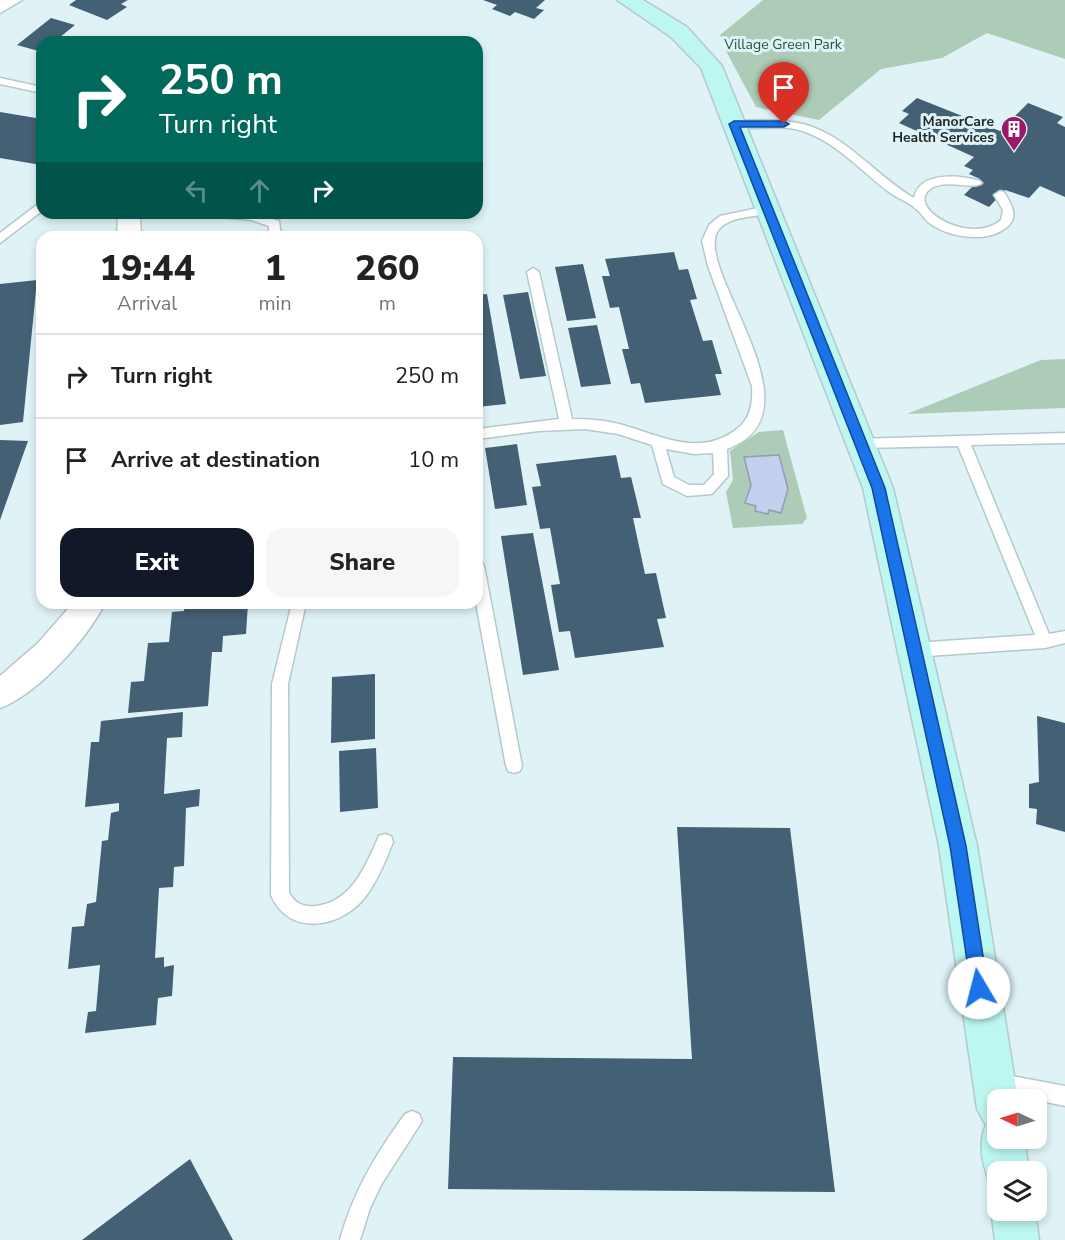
<!DOCTYPE html>
<style>
body{margin:0;font-family:"Nunito Sans",sans-serif;background:#f6f6f6;color:#222;height:100vh;display:flex;flex-direction:column;font-size:22px;white-space:nowrap}
*{box-sizing:border-box;margin:0}
p{font-size:20px;color:#767676}
.icon{flex:none;width:33px;height:33px;fill:none;stroke:currentColor;stroke-width:2;stroke-linecap:round;stroke-linejoin:round}
.map{position:relative;flex:1;overflow:hidden}
.details{position:absolute;left:36px;top:231px;width:447px;height:378px;display:flex;flex-direction:column;background:#fff;border-radius:18px;box-shadow:0 3px 9px #0003}
.details>*{flex:none}
.banner{position:absolute;left:36px;top:36px;width:447px;height:183px;border-radius:18px;box-shadow:0 3px 9px #0003;background:#00695c;color:#fff;overflow:hidden}
.needle{width:39px;rotate:274deg}
.controls{position:absolute;left:987px;top:1089px;display:grid;gap:12px}
.controls a{display:grid;place-items:center;width:60px;height:60px;border-radius:12px;background:#fff;box-shadow:0 3px 9px #0003;font-size:30px}
.pin{position:absolute;display:grid;place-items:center;width:51px;height:51px;color:#fff;margin:-62px -26px;border-radius:50% 50% 50% 0;rotate:-45deg;box-shadow:0 0 6px #0007}
.pin .icon{rotate:45deg}
.me{position:absolute;width:66px;margin:-33px;rotate:352deg;stroke-linejoin:round;filter:drop-shadow(0 0 4px #0008)}
.turn{display:flex;align-items:center;gap:21px;height:126px;padding:0 24px;font-size:27px}
.turn .icon{width:78px;height:78px;stroke-width:2.5}
.turn b{display:block;font-size:42px;line-height:51px}
.lanes{display:flex;align-items:center;height:57px;padding:0 24px;background:#0003;justify-content:center;gap:30px;direction:ltr}
.lanes .off{opacity:.35}
.eta{display:flex;justify-content:space-evenly;align-items:center;height:102px;text-align:center}
.eta b{font-size:36px;font-weight:800;line-height:42px}
.primary-button{display:flex;gap:12px;margin-top:auto;padding:12px 24px}
.primary-button a{flex:1;height:69px;border-radius:18px;background:#111827;color:#fff;font-size:24px;font-weight:800;line-height:69px;text-align:center}
.primary-button a+a{background:#f6f6f6;color:#222}
ul{padding:0;list-style:none}
li{display:flex;align-items:center;gap:18px;height:84px;padding:0 24px;border-top:2px solid #e0e0e0}
li div{flex:1}
li b{display:block;font-size:22px}
li em{font-style:normal}
.map>svg:first-child{display:block}
</style>
<div class="map">
<svg width="1065" height="1240" viewBox="0 0 1065 1240">
<rect width="100%" height="100%" fill="#dff3f7"/>
<!-- green -->
<path fill="#adccb7" d="M763 0H1065V59L987 33 942 58 881 69 819 120 756 107 726 51 729 47 720 35Z
M1065 359V408L907 414 1041 360Z
M783 430 807 518 802 524 733 528 726 492 733 480 730 451 759 432Z"/>
<!-- water -->
<path fill="#c2cfef" stroke="#929db4" stroke-width="1.5" d="M779 455 788 489 781 513 769 510 768 514 755 511 756 506 745 503 751 485 744 457Z"/>
<!-- building -->
<path fill="#446074" d="M76 0H128L121 4 127 7 107 20 69 5Z
M483 0H545L536 8 544 10 534 19 515 12 510 16 492 9 497 5Z
M51 18 75 25 54 42H42V52L17 45Z
M917 98 1000 131 1028 103 1063 117 1057 123 1065 127V197L1040 186 1029 198 1005 190 989 207 964 195 980 179 969 174 973 170 964 166 974 157 899 123 909 114 902 111Z
M0 112 42 119 41 165 0 158Z
M674 252 679 270 688 269 697 299 690 300 703 341 712 340 722 374H715L721 395 645 403 640 383 631 384 622 349H629L619 307 610 308 602 276H610L605 259Z
M583 264 596 318 567 321 555 267Z
M37 280 23 422 0 425V284Z
M528 292 546 376 520 379 503 295Z
M487 294 506 404 477 407V295Z
M597 325 611 384 581 387 568 328Z
M0 440 28 441 0 520Z
M517 444 527 505 495 509 485 448Z
M616 455 621 478 631 477 641 518H633L645 574 656 573 666 618 657 619 664 647 575 658 570 631 559 632 551 585 560 584 550 528 540 529 532 487 541 486 536 464Z
M533 533 559 670 523 675 501 536Z
M185 603H248L246 634 223 636 222 652H212L208 706 128 713 131 682 144 681 148 643 169 642 172 612 184 611Z
M375 674V739L331 743 332 677Z
M183 712 182 737 167 738 164 794 200 789 199 806 186 808 184 866 174 867 173 887 159 888 155 958 164 957V967L174 965 172 996 158 998 156 1025 85 1033 88 1012 96 1011 100 965 68 969 72 927 84 926 87 904 96 902 102 841 108 840 111 813 119 811V803L85 807 91 742H99L101 721Z
M1037 716 1065 723V832L1036 824 1037 809 1029 808V784L1039 782Z
M376 748 378 808 340 812 339 751Z
M677 827 790 828 835 1192 448 1189 453 1057 692 1059Z
M190 1159 233 1240H82Z"/>
<g fill="none" stroke-linecap="round" stroke-linejoin="round">
<!-- lane casing -->
<g stroke="#b5c8cc" stroke-width="3">
<path id="lane" d="M0 78 42 87V93L0 84Z
M734 121C757 120 780 119 803 124 846 135 876 176 914 198 919 171 960 175 980 181L982 183C972 191 944 177 929 190 907 209 971 246 1001 220L1003 210 994 195 1000 191 1004 192C1010 202 1019 215 1009 225 991 244 952 238 932 225 925 221 922 213 916 209 909 202 897 198 889 192 862 172 839 145 808 133 782 122 756 132 730 126V122Z
M42 201V211L0 243V233Z
M768 206 774 210 772 213C756 217 732 216 720 228 686 263 829 412 727 449L728 476 712 494 687 496 663 484 652 445 618 434 585 429 538 431 477 439V429L559 419 527 272 533 268 539 272 572 419C588 419 603 420 619 424 660 435 700 459 738 428 751 418 753 402 752 386L708 266 702 241 709 225 720 216ZM666 449 694 454 713 453 714 474 704 485H689L674 477Z
M214 213H255L279 221 281 237H269V226L251 220 220 217Z
M1065 433V443L971 445 1049 634 1065 631V643L1045 648 914 657 909 655 906 650 909 645 914 643 1035 635 958 446 861 448 856 447 854 443 856 439Z
M477 560 482 562 484 566 522 766 520 771 514 773 508 771 506 766 476 603Z
M292 603H306L288 684 289 893C296 904 303 907 316 906 352 902 366 865 379 836L385 834 391 836 393 842C386 860 378 880 366 896 342 928 289 938 271 895L272 684Z
M996 1073 1065 1086V1106L989 1090 986 1083 989 1076Z
M412 1111 419 1114 422 1121 381 1185 370 1208 360 1240H340C353 1192 376 1154 405 1114Z"/>
</g>
<!-- street casing -->
<g stroke="#b5c8cc" stroke-width="3">
<path id="street" d="M0 0H22L0 13Z
M118 213H140L141 237H117Z
M73 603H105C87 639 38 694 0 708V676L38 643Z"/>
</g>
<!-- secondary casing -->
<g stroke="#b5c8cc" stroke-width="3">
<path id="secondary" d="M617 0H643L687 27 722 66 893 488 977 846 1018 1100H998V1138H1024L1029 1172H998V1190L992 1187C983 1168 977 1145 986 1125L977 1109 939 846 863 488 701 68 671 37Z
M997 1194 998 1210H1035L1039 1240H995L991 1210Z"/>
</g>
<!-- lane -->
<use href="#lane" fill="#fff" fill-rule="evenodd"/>
<!-- street -->
<use href="#street" fill="#fff" fill-rule="evenodd"/>
<!-- secondary -->
<use href="#secondary" fill="#bdf7f1" fill-rule="evenodd"/>
</g>
<!-- route -->
<path fill="#1a73e8" stroke="#114b97" stroke-width="1.5" d="M734 121H784L789 124 784 127H740L885 488 966 846 988 988 985 993 979 996 973 993 971 988 950 846 872 488 729 124Z"/>
<!-- icons -->
<defs>
<g id="building-pin" transform="scale(1.35)"><path d="M0 17L-7.5 6A9.5 9.5 0 1 1 7.5 6Z" fill="#9e1766" stroke="#dff3f7"/><path d="M-4-6H4V6H1V3H-1V6H-4ZM-2.5-4.3h1.7v1.8h-1.7ZM.8-4.3h1.7v1.8H.8ZM-2.5-1h1.7V.8h-1.7ZM.8-1h1.7V.8H.8Z" fill="#fff"/></g>
</defs>
<g fill-rule="evenodd">
<use href="#building-pin" x="1014" y="129"/>
</g>
<g text-anchor="middle" stroke-width="6" stroke-linejoin="round" paint-order="stroke">
<!-- far-park labels -->
<g font-size="14" fill="#215638" stroke="#dff3f7">
<text x="783" y="49">Village Green Park</text>
</g>
<!-- far-poi labels -->
<g font-size="14" font-weight="bold" fill="#21282a" stroke="#dff3f7" text-anchor="end">
<text x="994" y="126">ManorCare<tspan x="994" dy="16">Health Services</tspan></text>
</g>
</g>
</svg>
<div class="controls">
<a><svg class="needle" viewBox="-14 -14 28 28"><path d="M0-13l5 13h-10z" fill="#e53935"/><path d="M0 13l5-13h-10z" fill="#767676"/></svg></a>
<a><svg class="icon" aria-label="layers" viewBox="0 0 24 24"><path d="M12 4l9 5-9 5-9-5zM3 14l9 5 9-5"/></svg></a>
</div>
<div class="pin" style="left:784px;top:124px;background:#d93025"><svg class="icon" aria-label="arrive" viewBox="0 0 24 24"><path d="M6 21V4h12l-3 4 3 4H6"/></svg></div>
<svg class="me" style="left:979px;top:988px" viewBox="-20 -20 40 40"><circle r="19" fill="#fff"/><path d="M0-13L10 11 0 6-10 11z" fill="#1a73e8"/></svg>
<div class="banner">
<div class="turn"><svg class="icon" aria-label="right" viewBox="0 0 24 24"><path d="M7 20v-9h11M14 6l5 5-5 5"/></svg><div><b>250 m</b>Turn right</div></div>
<div class="lanes"><svg class="icon off" aria-label="left" viewBox="0 0 24 24"><path d="M17 20v-9H6M10 6l-5 5 5 5"/></svg><svg class="icon off" aria-label="ahead" viewBox="0 0 24 24"><path d="M12 20V5M6 11l6-6 6 6"/></svg><svg class="icon" aria-label="right" viewBox="0 0 24 24"><path d="M7 20v-9h11M14 6l5 5-5 5"/></svg></div>
</div>
<section class="details">
<div class="eta">
<div><b>19:44</b><p>Arrival</p></div>
<div><b>1</b><p>min</p></div>
<div><b>260</b><p>m</p></div>
</div>
<ul>
<li><svg class="icon" aria-label="right" viewBox="0 0 24 24"><path d="M7 20v-9h11M14 6l5 5-5 5"/></svg><div><b>Turn right</b></div><em>250 m</em></li>
<li><svg class="icon" aria-label="arrive" viewBox="0 0 24 24"><path d="M6 21V4h12l-3 4 3 4H6"/></svg><div><b>Arrive at destination</b></div><em>10 m</em></li>
</ul>
<div class="primary-button"><a>Exit</a><a>Share</a></div>
</section>
</div>
